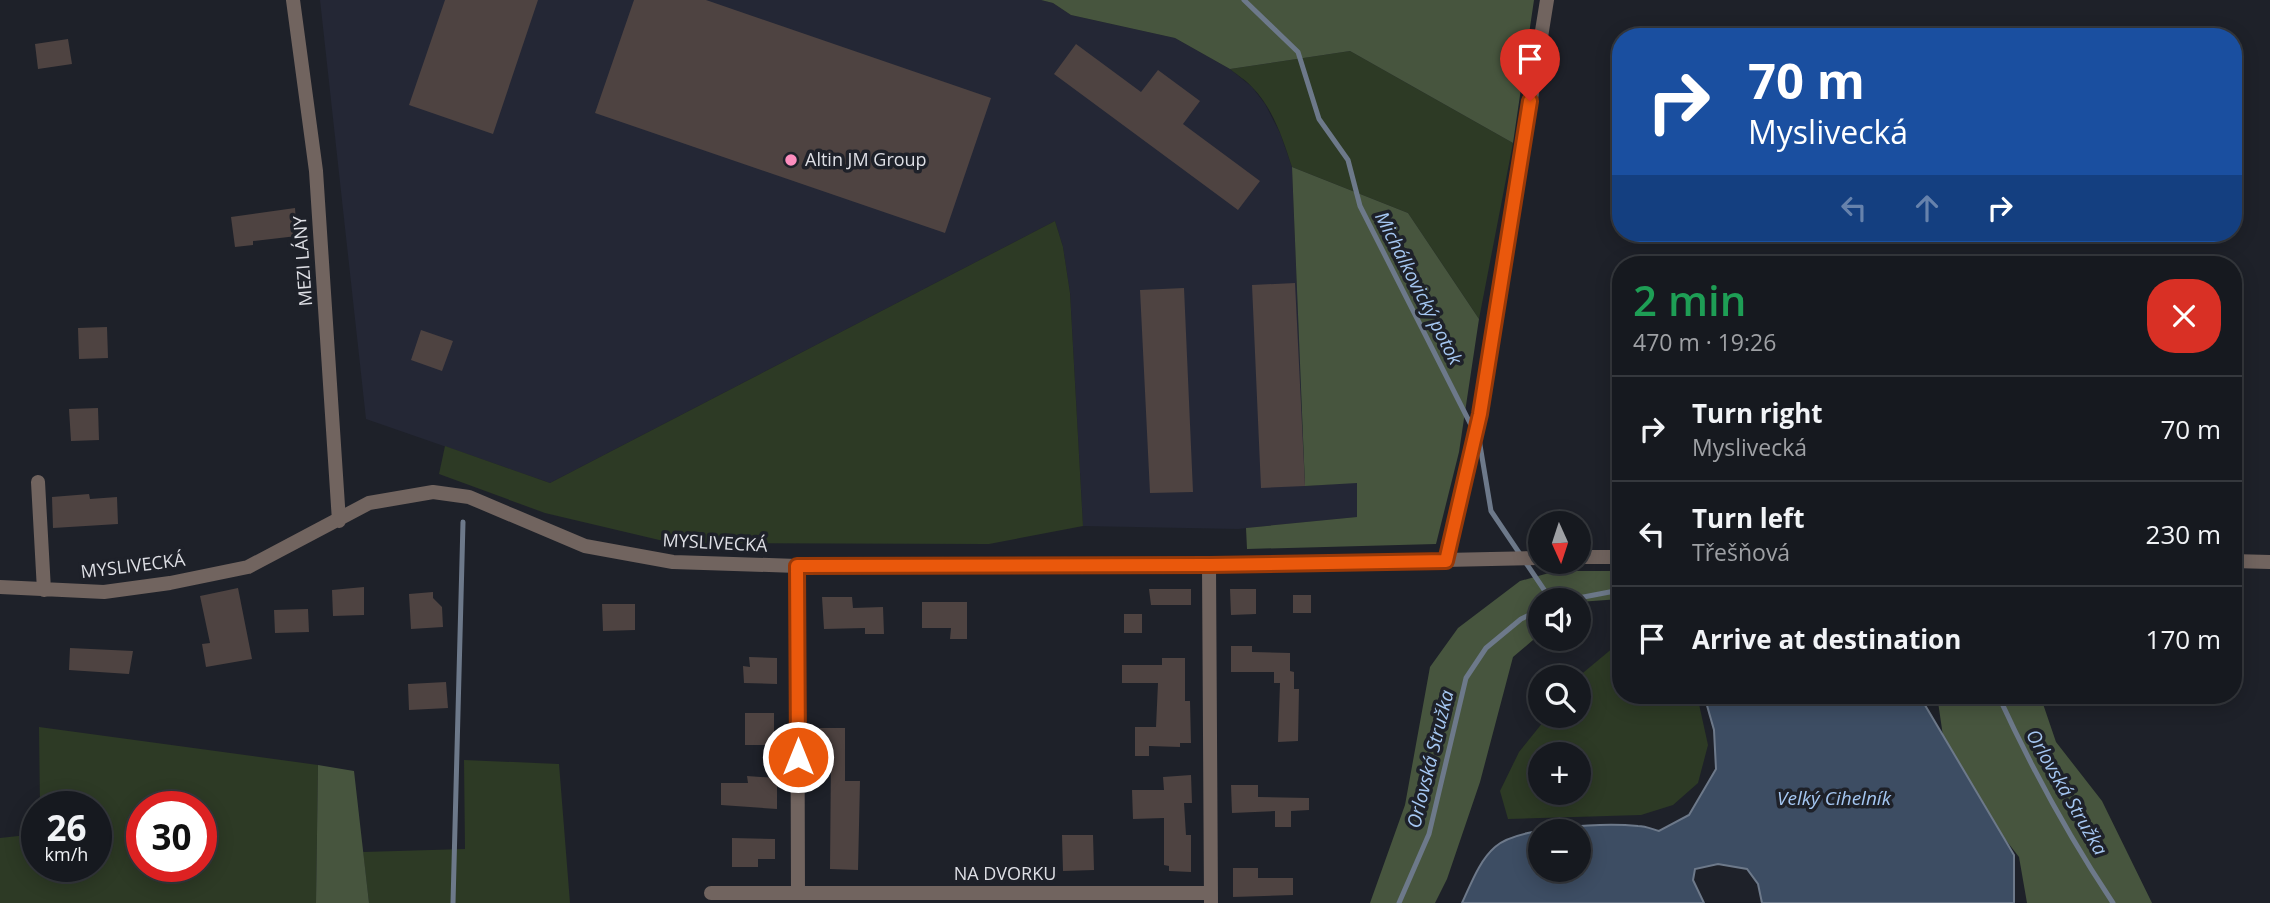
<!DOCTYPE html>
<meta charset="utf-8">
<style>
body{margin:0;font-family:"Open Sans",sans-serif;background:#23262c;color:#f1f3f6;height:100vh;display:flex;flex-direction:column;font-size:26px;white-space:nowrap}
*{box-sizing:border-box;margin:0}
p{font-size:23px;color:#9ea0a4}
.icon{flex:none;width:38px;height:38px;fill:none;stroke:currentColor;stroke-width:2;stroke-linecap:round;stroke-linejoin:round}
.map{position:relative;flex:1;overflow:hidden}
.details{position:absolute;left:1612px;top:256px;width:630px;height:448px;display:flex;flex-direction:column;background:#16191f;border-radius:28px;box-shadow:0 4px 18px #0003,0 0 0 2px #35383d}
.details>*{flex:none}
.banner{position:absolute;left:1612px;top:28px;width:630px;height:214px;border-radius:28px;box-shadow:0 4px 18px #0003,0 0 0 2px #35383d;background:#1a4fa0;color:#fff;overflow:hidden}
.needle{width:46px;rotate:177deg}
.fabs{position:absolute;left:1528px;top:511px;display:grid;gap:14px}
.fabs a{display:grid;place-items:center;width:63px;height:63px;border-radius:50%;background:#16191f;box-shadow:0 4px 18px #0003,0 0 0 2px #35383d;font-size:35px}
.speed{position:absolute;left:21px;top:791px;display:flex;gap:14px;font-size:35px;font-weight:700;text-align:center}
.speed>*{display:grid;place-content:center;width:91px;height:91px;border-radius:50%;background:#16191f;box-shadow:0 4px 18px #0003,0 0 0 2px #35383d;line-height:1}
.speed small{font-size:18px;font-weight:400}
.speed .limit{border:10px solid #d22;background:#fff;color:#111}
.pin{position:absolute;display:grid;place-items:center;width:60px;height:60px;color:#fff;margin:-72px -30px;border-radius:50% 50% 50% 0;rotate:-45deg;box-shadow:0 0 7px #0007}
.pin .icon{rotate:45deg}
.me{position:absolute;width:77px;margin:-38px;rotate:0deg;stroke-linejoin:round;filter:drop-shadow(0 0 5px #0008)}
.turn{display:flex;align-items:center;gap:24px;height:147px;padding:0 21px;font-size:32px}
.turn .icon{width:91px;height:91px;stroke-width:2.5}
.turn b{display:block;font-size:49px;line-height:60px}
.lanes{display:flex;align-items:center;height:66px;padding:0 21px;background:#0003;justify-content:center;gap:35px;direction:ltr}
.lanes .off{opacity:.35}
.round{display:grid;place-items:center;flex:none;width:74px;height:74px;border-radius:28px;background:#23262c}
.headline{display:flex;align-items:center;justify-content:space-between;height:119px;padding:0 21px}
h1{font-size:42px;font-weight:600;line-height:52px;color:#1e9e55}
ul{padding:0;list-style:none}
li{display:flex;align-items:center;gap:21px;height:105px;padding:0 21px;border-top:2px solid #35383d}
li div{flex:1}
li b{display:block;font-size:26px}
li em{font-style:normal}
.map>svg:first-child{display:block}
</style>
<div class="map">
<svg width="2270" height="903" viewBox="0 0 2270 903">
<rect width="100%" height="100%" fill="#1e2129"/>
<!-- built -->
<path fill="#242735" d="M320 0H1041L1053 3 1071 15 1175 38 1230 69 1252 87 1265 104 1280 133 1292 167 1305 486 1357 482V517L1238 529 1083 526 1070 293 1063 247 1055 221 550 483 366 419Z"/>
<!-- green -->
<path fill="#2d3a25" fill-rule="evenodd" d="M1350 51 1513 143 1479 319 1408 213 1292 167C1283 139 1273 108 1252 87 1246 80 1237 75 1230 69Z
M1055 221 1063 247 1070 293 1083 526 989 544 672 543 545 513 439 474 445 446 550 483Z
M1620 645V695H1697L1708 745 1698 783 1673 805 1641 815 1508 819 1500 791 1519 752 1548 716H1578V677L1614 647ZM1578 754V793H1540V754Z
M39 727 318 765 316 903H0V838L37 834V866H96V807H40ZM142 807H201V866H142Z
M464 760 559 764 570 903H369L363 852 465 849Z"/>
<!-- forest -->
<path fill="#47553e" d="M1041 0H1534L1513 143 1350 51 1230 69 1175 38 1071 15 1053 3Z
M1292 167 1408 213 1479 319 1459 452 1436 544 1247 549 1246 528 1357 517V483L1305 486Z
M1556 571H1620V599L1579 602 1578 600H1540V634L1513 657 1480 782 1447 879 1435 903H1370L1405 805 1430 667 1458 628 1520 581Z
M1937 695H2040L2056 742 2102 801 2152 903H2027L2019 857 2005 839 1943 736Z
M318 765 354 771 369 903H316Z"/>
<!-- water -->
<path fill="#3d4d63" stroke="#6d798a" stroke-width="2" fill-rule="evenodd" d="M1704 695H1919L2014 855V903H1762L1758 884 1747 869 1718 864 1695 869 1693 880 1704 903H1462C1471 884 1479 861 1495 847 1517 826 1607 823 1638 826 1645 826 1652 829 1659 831L1689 815 1716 769 1714 730ZM1578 831V870H1540V831Z"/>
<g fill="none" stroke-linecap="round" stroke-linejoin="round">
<!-- stream -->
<path stroke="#6d798a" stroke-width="5" d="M1244 0 1298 52 1319 119 1348 160 1360 206 1472 427
M1479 439 1491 511 1551 600
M1568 600 1620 590
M1998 695C2031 767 2069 837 2113 903
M453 903 463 522
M1399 903 1429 834 1466 678 1486 648 1521 619 1540 610"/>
</g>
<!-- building -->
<path fill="#4e4341" d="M445 0H538L493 134 409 105Z
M634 0H706L991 98 945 233 595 113Z
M68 39 72 64 38 69 35 44Z
M1076 44 1141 92 1158 70 1200 101 1183 124 1260 181 1238 210 1054 74Z
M295 208 297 236 253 241V245L235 247 231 217Z
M1295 283 1305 486 1261 488 1252 285Z
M1184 288 1193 492 1150 493 1140 290Z
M107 327 108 358 79 359 78 328Z
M421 330 453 341 442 371 411 360Z
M98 408 99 440 71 441 69 409Z
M89 494 90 499 117 497 118 524 53 528 52 497Z
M364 587V615L333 616 332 590Z
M238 588 252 659 206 667 202 644 210 643 200 596Z
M1149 589H1191V605H1151Z
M1230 589H1256V614L1231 615Z
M433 592V598L442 607 443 627 411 629 409 594Z
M1293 595H1311V613H1293Z
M822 597H852L853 608 883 607 884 634H865V628L824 629Z
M922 602H967V639H950L951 628H922Z
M602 604H635V630L603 631Z
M308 609 309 632 275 633 274 610Z
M1124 614H1142V633H1124Z
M1231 646H1252V652L1290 653V671L1294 672V689H1299L1298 741 1278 742 1280 683H1274V672H1231Z
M70 648 133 651 129 674 69 670Z
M749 657 777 658V684L744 683 743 666 750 667Z
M1162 658H1185V701H1190L1191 743H1180V747L1149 746V756H1135V727H1156L1158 683H1122V665H1162Z
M446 682 448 708 409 710 408 684Z
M745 713H774V745H745Z
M820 728H845V781H860L858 870 830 869 831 756H819Z
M1191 775 1192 803H1184L1186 835H1191V872L1169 871V866L1164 865V818L1133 819 1132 790H1164L1163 777Z
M747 776 777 778V809L721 805V783H748Z
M1231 785H1258V797L1309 798V810L1291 811V827H1275V811L1232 813Z
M1062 835H1093L1094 870 1063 871Z
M732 838 775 839V859H758V867H732Z
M1233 868H1258V878H1293V895L1233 897Z"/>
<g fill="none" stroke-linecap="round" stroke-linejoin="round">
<!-- minor -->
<path stroke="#71645f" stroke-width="14" d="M293 0 316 171 339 521
M38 482 44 590
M1578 557H1620
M1446 561 1480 414 1547 0
M2233 561 2270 562
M1209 565 1211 903
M797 566 798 893
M0 587 104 592 170 583 248 567 369 503 433 492 469 497 585 546 673 562 797 566 1209 565 1540 558
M711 893H1211"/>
</g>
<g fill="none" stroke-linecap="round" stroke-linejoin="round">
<!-- route casing -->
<g stroke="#983908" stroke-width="18">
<path id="route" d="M798 757 797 566 1209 565 1446 561 1480 414 1530 101"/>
</g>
<!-- route -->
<use href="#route" stroke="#ea580c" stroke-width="12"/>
</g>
<!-- markers -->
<circle fill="#fd8ebe" stroke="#1e2129" stroke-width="2.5" cx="791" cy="160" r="7"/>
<g text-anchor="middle" stroke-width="7" stroke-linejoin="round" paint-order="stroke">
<!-- poi labels -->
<g font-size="18" fill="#dedfe5" stroke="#1e2129" text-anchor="start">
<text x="805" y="166">Altin JM Group</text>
</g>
<!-- street labels -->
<g font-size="18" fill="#dedfe5" stroke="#1e2129">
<text transform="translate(303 261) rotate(-94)" y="6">MEZI LÁNY</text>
<text transform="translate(715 543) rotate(3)" y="6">MYSLIVECKÁ</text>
<text transform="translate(133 566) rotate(-7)" y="6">MYSLIVECKÁ</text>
<text x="1005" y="880">NA DVORKU</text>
</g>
<!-- water labels -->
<g font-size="19" font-style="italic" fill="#a5c7f2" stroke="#1e2129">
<text transform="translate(1419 288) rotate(63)" y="7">Michálkovický potok</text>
<text transform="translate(1430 759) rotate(-76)" y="7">Orlovská Stružka</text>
<text transform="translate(2067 792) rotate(60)" y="7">Orlovská Stružka</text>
<text x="1834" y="805">Velký Cihelník</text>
</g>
</g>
</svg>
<div class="fabs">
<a><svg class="needle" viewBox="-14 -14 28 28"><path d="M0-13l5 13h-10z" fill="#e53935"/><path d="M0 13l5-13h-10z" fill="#9ea0a4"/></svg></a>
<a><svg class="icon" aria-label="sound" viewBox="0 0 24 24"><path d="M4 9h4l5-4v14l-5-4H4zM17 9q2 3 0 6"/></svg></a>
<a><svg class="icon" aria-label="search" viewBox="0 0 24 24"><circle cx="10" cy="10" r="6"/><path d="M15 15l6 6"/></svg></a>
<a>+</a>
<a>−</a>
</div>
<div class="speed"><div>26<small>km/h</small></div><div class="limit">30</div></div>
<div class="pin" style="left:1530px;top:101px;background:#d93025"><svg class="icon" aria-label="arrive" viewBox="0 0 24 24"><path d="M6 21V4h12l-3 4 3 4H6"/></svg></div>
<svg class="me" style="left:798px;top:757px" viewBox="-20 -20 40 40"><circle r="17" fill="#ea580c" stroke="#fff" stroke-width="3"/><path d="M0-11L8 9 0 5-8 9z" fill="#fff"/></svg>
<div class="banner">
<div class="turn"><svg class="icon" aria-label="right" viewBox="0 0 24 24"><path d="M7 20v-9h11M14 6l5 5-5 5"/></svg><div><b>70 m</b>Myslivecká</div></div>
<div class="lanes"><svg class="icon off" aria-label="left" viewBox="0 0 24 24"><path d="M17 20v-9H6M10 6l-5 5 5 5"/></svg><svg class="icon off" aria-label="ahead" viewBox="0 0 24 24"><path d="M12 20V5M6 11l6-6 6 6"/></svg><svg class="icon" aria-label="right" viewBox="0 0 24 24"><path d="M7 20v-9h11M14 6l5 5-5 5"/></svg></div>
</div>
<section class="details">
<div class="headline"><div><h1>2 min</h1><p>470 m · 19:26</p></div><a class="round" style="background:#d93025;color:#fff"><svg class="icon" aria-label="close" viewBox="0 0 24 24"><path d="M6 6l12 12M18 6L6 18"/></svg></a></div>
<ul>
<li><svg class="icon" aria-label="right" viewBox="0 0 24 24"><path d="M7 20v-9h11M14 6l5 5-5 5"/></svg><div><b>Turn right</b><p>Myslivecká</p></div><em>70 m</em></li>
<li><svg class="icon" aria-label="left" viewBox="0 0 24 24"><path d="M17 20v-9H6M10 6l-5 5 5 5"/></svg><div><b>Turn left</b><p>Třešňová</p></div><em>230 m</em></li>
<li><svg class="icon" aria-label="arrive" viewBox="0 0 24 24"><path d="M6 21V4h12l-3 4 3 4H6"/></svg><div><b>Arrive at destination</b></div><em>170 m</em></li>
</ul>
</section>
</div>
